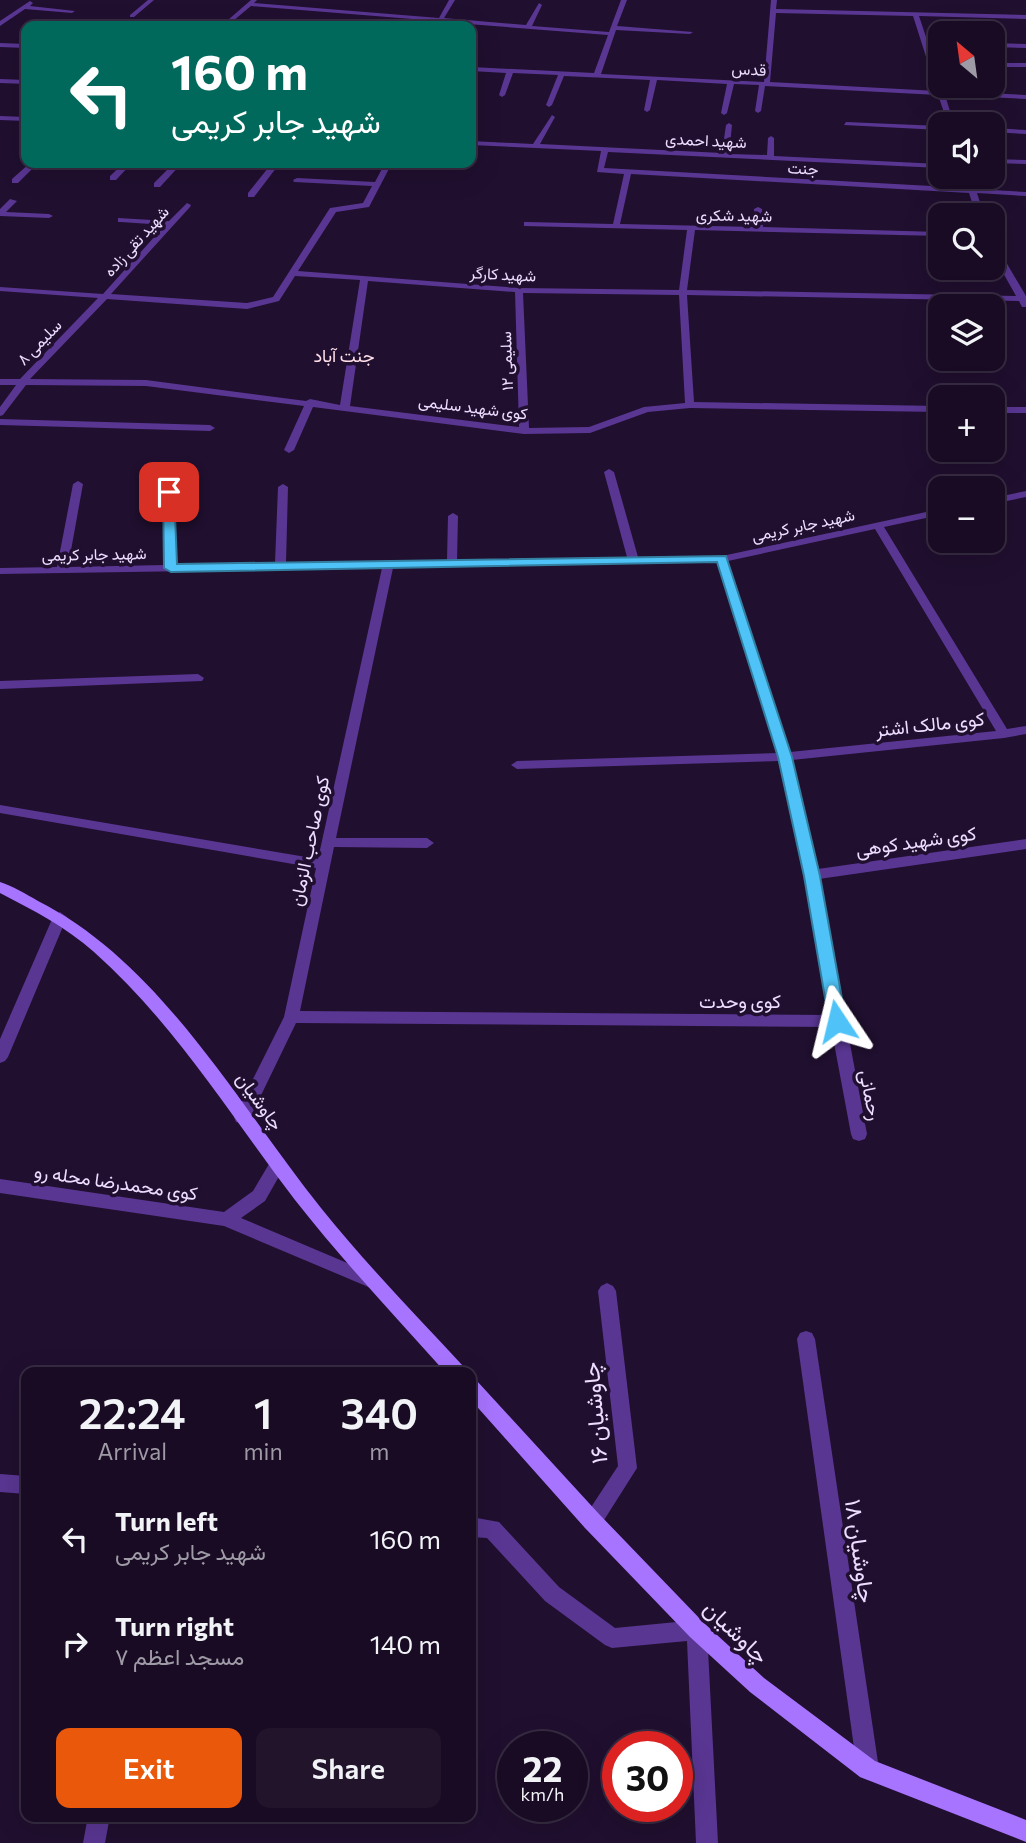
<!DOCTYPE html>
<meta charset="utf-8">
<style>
body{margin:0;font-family:Commissioner,Vazirmatn,sans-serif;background:#21142b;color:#f1f3f6;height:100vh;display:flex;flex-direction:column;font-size:26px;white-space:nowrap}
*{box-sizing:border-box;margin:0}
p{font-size:23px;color:#9f9ba6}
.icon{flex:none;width:38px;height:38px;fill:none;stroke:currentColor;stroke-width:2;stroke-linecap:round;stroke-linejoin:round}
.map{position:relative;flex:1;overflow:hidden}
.sheet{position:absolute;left:21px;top:1367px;width:455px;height:455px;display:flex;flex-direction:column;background:#180b23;border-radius:14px;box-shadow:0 7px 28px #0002,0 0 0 2px #362b41}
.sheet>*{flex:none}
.hud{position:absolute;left:21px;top:21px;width:455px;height:147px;border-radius:14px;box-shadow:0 7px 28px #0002,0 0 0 2px #362b41;background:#00695c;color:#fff;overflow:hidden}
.needle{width:46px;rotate:331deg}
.tools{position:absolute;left:928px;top:21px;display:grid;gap:14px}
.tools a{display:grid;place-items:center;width:77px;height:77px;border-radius:14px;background:#180b23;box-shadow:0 7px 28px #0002,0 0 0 2px #362b41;font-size:35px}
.speed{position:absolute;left:497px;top:1731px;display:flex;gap:14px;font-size:35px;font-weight:700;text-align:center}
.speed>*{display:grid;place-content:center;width:91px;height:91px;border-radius:50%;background:#180b23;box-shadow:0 7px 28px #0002,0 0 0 2px #362b41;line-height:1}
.speed small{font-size:18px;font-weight:400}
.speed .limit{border:10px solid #d22;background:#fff;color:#111}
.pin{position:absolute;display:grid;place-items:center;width:60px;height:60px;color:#fff;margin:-30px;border-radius:14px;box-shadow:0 4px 10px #0006}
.me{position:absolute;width:77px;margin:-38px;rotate:350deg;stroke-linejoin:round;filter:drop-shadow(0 0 5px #0008)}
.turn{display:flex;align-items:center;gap:24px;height:147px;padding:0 35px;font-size:32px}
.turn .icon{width:91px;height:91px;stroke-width:2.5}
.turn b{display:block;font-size:49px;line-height:60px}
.eta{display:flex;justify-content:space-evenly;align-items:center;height:119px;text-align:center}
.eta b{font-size:42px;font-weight:600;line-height:49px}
.button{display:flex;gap:14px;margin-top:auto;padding:14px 35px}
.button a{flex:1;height:80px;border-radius:14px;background:#ea580c;color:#fff;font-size:28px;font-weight:600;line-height:80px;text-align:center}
.button a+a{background:#21142b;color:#f1f3f6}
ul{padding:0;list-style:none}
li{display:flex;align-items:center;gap:21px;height:105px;padding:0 35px}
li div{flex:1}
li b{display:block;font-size:26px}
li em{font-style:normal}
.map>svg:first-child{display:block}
</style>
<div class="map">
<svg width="1026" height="1843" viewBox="0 0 1026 1843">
<rect width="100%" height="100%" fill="#200f2f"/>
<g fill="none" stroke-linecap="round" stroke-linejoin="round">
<!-- lane -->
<path fill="#593692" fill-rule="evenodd" d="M607 1283 613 1286 616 1291 637 1468 599 1528 592 1531 585 1528 582 1521 618 1466 598 1291 601 1286Z"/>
<!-- street -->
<path fill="#593692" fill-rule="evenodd" d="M148 0H154L134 17H130V15Z
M251 0H257L254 3 439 18 449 0H455L444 18 526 25 539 3 542 5 532 26 609 32 621 0H627L617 26 693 32 690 34 616 30 601 74 764 82 771 0H777L776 9 1026 15V19L919 16 927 40 940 41V45L928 44 940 79V86H942L944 91 1026 95V99L945 95 954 124H948L938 95 765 86 761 111 758 113 755 111 759 85 734 84 727 113 724 115 721 113 727 84 657 80 650 110 647 112 644 110 650 80 564 76 552 105 549 107 546 105 558 75 513 73 505 95 502 97 499 95 506 73 471 71V67L594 73 608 35 442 22 440 26H434L437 21 251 6 227 26H221ZM776 13 913 16 937 91 770 82Z
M30 1 33 3 30 6 75 11 72 13 25 9 0 26V21Z
M0 43 26 44V48L0 47Z
M992 43 1026 44V48L992 47Z
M992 63H1026V67H992Z
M0 79 26 80V84L0 83Z
M552 115 555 117 540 144 722 153 726 125 729 123 732 125 729 154 767 155 768 138 771 136 774 138V156L940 164V168L608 152 604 168 968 188 964 177H971L975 189 1026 192V196L977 193 984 215H976L969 193 631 174 620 224 755 227 754 209 758 207 762 209 763 227 940 232V236L695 230 687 290 1016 296 992 253V243L996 245 1026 296V307H1022L1019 301 687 295 694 402 940 406V412L690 408 648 412 590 433 524 434 313 407 294 450 289 453 284 450 304 406 146 386 26 385 3 415 0 416V407L16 385H0V379H20L98 298 0 291V287L103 294 165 225 121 222H118V218L169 221 187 203 191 205 190 207 111 294 247 303 273 297 330 208 363 203 372 186 294 182 293 180 297 178 375 182 385 163H392L369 207 336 212 298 271 519 288 679 290 687 230 524 226V222H527L613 224 624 174 597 172 601 151 471 145V141L533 144ZM295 276 360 280 340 405 310 399 306 401 146 380 30 379 107 299 247 309 279 301ZM368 281 515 292 519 427 350 406ZM523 293 679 295 685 403 644 407 589 427 529 428Z
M0 116 26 117V121L0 120Z
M846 122 940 126V130L844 125Z
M992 128 1026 130V134L992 132Z
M992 159 1026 160V164L992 163Z
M30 163H38L18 183H12V179Z
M124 163H132L116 180H110V176Z
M174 163H182L160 187H154V183Z
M272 163H280L254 197H248V193Z
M10 199 17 201 6 212 49 214 53 216 49 218 0 216V209Z
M992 407H1026V413H992Z
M0 419 210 425 215 428 210 431 0 425Z
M609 469 614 472 638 557 722 556 940 509V515L884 527 1007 729 1026 726V734L1004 738 792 760 818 869 1026 839V849L819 879 867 1134 865 1139 859 1141 853 1139 851 1134 831 1027 296 1023 248 1122 242 1123 236 1122 234 1117 284 1017 316 868 0 813V805L318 859 382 568 0 574V568L57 567 73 484 78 481 83 484 68 567 165 565 163 493 168 490 173 493 176 565 275 563 278 487 283 484 288 487 286 563 447 560 448 516 453 513 458 516 457 560 627 557 604 472ZM875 529 996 731 790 752 728 561ZM718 562 778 753 517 761 511 765 517 769 780 761 805 875 829 1015 300 1011 334 847 427 848 434 843 427 838H336L393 568Z
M1026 491V497L992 504V498Z
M198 674 204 678 202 681 0 689V681Z
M60 912 67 917 8 1057 5 1061 0 1063V1039L53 917Z
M278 1157 284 1159 286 1164 265 1201 241 1218 378 1276 381 1281 378 1286 372 1289 366 1286 224 1226 0 1193V1179L224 1212 253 1191 272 1159Z
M806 1331 812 1333 815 1339 879 1769 876 1777 868 1780 860 1777 857 1769 797 1339 800 1333Z
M0 1474 26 1476V1494L0 1492Z
M471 1517 499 1522 559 1587 615 1628 697 1620 704 1623 707 1630 718 1843H696L687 1641 612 1648 605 1645 545 1601 487 1538 471 1537Z
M88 1816H110L105 1843H83Z"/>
<!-- secondary -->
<path fill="#a774ff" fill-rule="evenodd" d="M0 882C13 886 26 894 38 901 161 963 237 1103 321 1208 365 1263 415 1314 463 1366L466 1372H445C394 1315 342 1260 295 1200 230 1115 174 1023 94 952 66 927 33 910 0 893Z
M471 1379 477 1381 599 1514 704 1623 764 1678 875 1761 1026 1820V1842L860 1777 750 1692 690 1637 585 1528 471 1400Z"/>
</g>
<!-- route -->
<path fill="#4fc3f7" stroke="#337fa1" stroke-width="2" d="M169 489 174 492 177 564 726 556 792 757 820 876 846 1021 843 1026H831L829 1021 804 876 778 757 717 562 171 572 164 568 163 492Z"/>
<g text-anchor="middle" stroke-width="7" stroke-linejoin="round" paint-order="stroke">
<!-- far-street labels -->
<g font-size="16" fill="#edddff" stroke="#200f2f">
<text transform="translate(749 69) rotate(3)" y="6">قدس</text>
<text transform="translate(706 140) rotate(3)" y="6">شهید احمدی</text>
<text transform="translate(803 168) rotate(3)" y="6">جنت</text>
<text transform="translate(734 215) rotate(1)" y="6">شهید شکری</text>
<text transform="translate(136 241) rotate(-48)" y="6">شهید تقی زاده</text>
<text transform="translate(503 274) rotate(3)" y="6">شهید کارگر</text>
<text transform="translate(39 342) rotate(-46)" y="6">سلیمی ۸</text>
<text transform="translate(506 361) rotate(-92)" y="6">سلیمی ۱۲</text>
<text transform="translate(473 407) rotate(7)" y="6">کوی شهید سلیمی</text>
<text transform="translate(803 525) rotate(-12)" y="6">شهید جابر کریمی</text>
<text transform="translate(94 554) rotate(-1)" y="6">شهید جابر کریمی</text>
</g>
<!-- far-neighbourhood labels -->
<g font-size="18" fill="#ffdfe8" stroke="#200f2f">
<text x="344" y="362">جنت آباد</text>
</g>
<!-- street labels -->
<g font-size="19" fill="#edddff" stroke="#200f2f">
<text transform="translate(930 724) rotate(-6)" y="7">کوی مالک اشتر</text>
<text transform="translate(309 841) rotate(-78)" y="7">کوی صاحب الزمان</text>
<text transform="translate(916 841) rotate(-8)" y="7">کوی شهید کوهی</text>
<text x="740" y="1008">کوی وحدت</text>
<text transform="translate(871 1095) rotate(79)" y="7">رحمانی</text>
<text transform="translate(260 1101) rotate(54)" y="7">چاوشیان</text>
<text transform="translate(116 1182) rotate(8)" y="7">کوی محمدرضا محله رو</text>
</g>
<!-- near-street labels -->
<g font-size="23" fill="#edddff" stroke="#200f2f">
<text transform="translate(595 1413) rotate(-95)" y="8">چاوشیان ۱۶</text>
<text transform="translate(860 1551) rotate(82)" y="8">چاوشیان ۱۸</text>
<text transform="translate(736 1632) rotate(44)" y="8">چاوشیان</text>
</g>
</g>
</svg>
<div class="tools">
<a><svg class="needle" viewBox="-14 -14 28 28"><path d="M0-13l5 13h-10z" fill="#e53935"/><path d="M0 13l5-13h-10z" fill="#9f9ba6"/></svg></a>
<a><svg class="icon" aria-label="sound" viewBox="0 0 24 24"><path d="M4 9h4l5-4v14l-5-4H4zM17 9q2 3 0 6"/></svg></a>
<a><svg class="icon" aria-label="search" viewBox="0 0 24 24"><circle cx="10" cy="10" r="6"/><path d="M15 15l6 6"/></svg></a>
<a><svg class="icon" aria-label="layers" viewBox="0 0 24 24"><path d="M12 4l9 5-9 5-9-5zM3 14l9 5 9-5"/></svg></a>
<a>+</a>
<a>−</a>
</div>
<div class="speed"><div>22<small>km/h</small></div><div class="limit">30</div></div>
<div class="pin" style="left:169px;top:492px;background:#d93025"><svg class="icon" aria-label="arrive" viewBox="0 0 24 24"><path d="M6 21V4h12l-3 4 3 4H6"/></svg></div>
<svg class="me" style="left:837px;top:1021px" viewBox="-20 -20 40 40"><path d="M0-17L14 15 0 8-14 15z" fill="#4fc3f7" stroke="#fff" stroke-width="4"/></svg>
<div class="hud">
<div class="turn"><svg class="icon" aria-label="left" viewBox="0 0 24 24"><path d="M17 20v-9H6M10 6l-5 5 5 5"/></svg><div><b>160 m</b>شهید جابر کریمی</div></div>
</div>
<section class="sheet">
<div class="eta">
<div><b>22:24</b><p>Arrival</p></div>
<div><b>1</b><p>min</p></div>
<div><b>340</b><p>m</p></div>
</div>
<ul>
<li><svg class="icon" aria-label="left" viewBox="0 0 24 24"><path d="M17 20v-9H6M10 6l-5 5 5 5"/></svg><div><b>Turn left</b><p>شهید جابر کریمی</p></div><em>160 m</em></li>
<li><svg class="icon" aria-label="right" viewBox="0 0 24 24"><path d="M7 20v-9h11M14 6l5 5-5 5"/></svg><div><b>Turn right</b><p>مسجد اعظم ۷</p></div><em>140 m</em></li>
</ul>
<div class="button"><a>Exit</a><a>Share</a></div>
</section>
</div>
